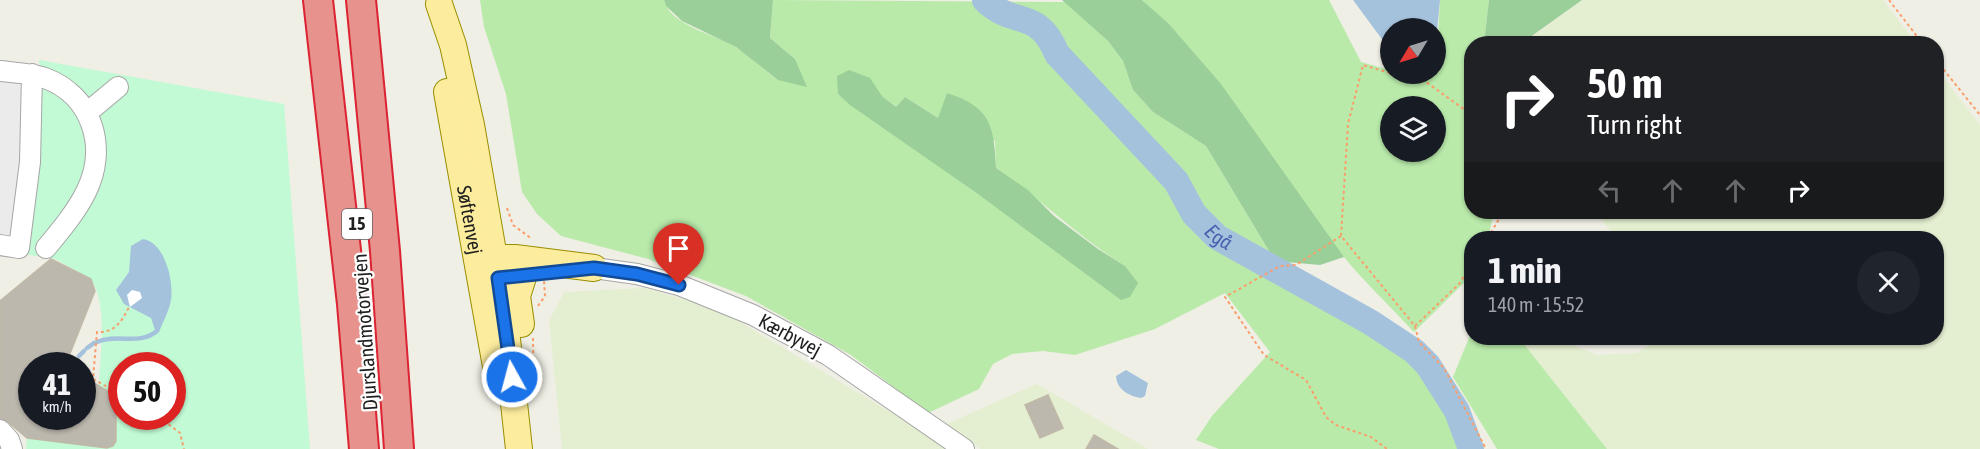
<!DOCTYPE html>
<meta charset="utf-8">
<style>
body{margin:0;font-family:"Asap Condensed",sans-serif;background:#20242c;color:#f1f3f6;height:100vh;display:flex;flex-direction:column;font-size:22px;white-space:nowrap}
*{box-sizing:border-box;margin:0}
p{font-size:20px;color:#9ea1a6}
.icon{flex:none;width:33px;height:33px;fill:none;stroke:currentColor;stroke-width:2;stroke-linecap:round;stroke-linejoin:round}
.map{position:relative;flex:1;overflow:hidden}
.panel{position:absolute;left:1464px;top:231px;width:480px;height:114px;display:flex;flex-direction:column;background:#171b24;border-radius:24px;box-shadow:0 2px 4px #0004}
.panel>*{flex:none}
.banner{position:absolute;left:1464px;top:36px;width:480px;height:183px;border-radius:24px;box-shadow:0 2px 4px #0004;background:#202124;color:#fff;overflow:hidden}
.needle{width:39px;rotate:232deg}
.buttons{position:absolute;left:1380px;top:18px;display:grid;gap:12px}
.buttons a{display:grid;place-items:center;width:66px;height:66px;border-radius:50%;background:#171b24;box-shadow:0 2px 4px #0004;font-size:30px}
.speed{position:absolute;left:18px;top:352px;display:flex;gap:12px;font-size:30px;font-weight:700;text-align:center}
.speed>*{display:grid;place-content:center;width:78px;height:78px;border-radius:50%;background:#171b24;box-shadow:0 2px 4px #0004;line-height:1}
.speed small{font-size:15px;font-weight:400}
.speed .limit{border:9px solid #d22;background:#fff;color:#111}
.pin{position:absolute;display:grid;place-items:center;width:51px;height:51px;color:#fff;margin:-62px -26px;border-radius:50% 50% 50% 0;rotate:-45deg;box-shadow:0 0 6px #0007}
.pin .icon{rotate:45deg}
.me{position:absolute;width:66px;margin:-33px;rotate:353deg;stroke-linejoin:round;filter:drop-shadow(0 0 4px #0008)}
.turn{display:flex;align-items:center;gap:21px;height:126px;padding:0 24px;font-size:27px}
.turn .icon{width:78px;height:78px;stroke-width:2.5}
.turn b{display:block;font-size:42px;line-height:51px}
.lanes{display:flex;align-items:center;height:57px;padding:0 24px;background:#0003;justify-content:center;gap:30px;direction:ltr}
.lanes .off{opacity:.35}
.round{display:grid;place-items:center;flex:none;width:63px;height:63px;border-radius:32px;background:#20242c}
.headline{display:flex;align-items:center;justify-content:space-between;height:102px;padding:0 24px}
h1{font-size:36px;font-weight:700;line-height:45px}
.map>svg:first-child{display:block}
</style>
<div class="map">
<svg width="1980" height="449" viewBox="0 0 1980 449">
<rect width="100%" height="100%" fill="#efefe5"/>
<!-- farmland -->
<path fill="#e4eed0" d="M1582 0H1883L1916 43 1522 44Z
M1937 69 1980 125V449H1607L1519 338H1554L1597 355 1636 353 1664 338H1936V238H1617L1595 212H1936Z
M644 288 718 309 952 449H562L549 321 564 292Z
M1037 384 1148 449H981L944 425Z"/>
<!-- grass -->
<path fill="#b9eaaa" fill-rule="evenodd" d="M480 0H664C671 27 717 34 737 48 751 57 764 70 778 80L795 59 770 38 773 0 1065 2 1108 41 1123 61 1133 90 1153 112 1206 146 1275 261 1268 271 1416 356 1452 411 1466 449H1219L1196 440 1212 416 1270 352 1225 293 1155 329 1075 355 1043 351 1012 354 993 364 979 389 928 413 851 355 746 296 648 259 561 236 537 214 522 192 506 94 484 27ZM838 94 882 96 896 107 905 97 938 118 995 141 996 168C1041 199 1078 237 1125 266L978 194Z
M1142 0H1329L1361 62 1390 70V74H1405L1429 80 1428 74H1436L1440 0H1489L1484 43 1472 44V212H1494L1488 238H1472L1471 276 1414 332C1384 300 1351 269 1325 233 1267 154 1217 66 1142 0ZM1390 106H1436V152H1390Z
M1471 333 1472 338H1519L1607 449H1497L1453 377Z"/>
<!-- forest -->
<path fill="#9bcf99" d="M664 0H773L770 38 795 59 807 87 778 80 736 47 682 21 666 6Z
M1062 0H1142L1169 24 1221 84 1344 257 1320 265 1275 261 1206 146 1153 112 1133 90 1123 61 1108 41Z
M1489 0H1582L1522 43H1484Z
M849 70 870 78 882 96 896 107 905 97 938 118 947 93C991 107 994 126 996 168L1028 190 1054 216 1098 249 1125 266 1138 283 1130 297 1121 300 978 194 850 105 838 94 837 76Z"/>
<!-- park -->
<path fill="#c1fad4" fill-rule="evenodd" d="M39 60 284 104 310 449H26L27 438 116 441V400L113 394 99 385C100 356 108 304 91 279L55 259 23 254 40 82ZM122 366H172V417H122Z"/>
<!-- parking -->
<path fill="#ebebeb" d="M0 79 40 82 32 211 0 252Z"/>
<!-- water -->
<path fill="#a5c2dd" d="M1353 0H1440L1436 42V28H1390V47L1387 46Z
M143 239C165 242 174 282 171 300 169 311 163 322 159 332L155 330 151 318 124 304 116 290 129 272 131 246Z
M1126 370 1148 383 1145 396 1141 398C1129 396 1117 390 1116 376Z"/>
<!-- pier -->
<path fill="#fff" d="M132 290 140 292 142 298 130 307 127 295Z"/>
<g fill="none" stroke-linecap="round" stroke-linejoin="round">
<!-- stream -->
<path stroke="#a5c2dd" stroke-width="4.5" d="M97 342C117 333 139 346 157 331
M87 348 94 343
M79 356 84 351"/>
<!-- river -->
<path stroke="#a5c2dd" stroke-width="26" id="s1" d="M985 0C1013 28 1038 7 1057 54L1176 181 1194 214 1217 237 1370 322 1414 351 1428 365 1457 411 1471 449"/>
</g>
<!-- building -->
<path fill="#bcb8ae" stroke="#c1b9a7" stroke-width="1.5" d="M51 259 91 279 95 291 67 361 69 366H32V417H82V376L113 394 116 400V441L113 446 107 448 27 438 8 422 0 418V301Z
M1048 395 1063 428 1040 438 1025 405Z
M1094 435 1118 449H1086Z"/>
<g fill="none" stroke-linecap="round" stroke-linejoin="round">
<!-- minor casing -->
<g stroke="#a6a6a6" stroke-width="22">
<path id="minor" d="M0 71C15 73 31 73 45 78 93 96 108 148 86 192 76 212 61 230 46 248
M88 112 118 87
M0 245 19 248 30 162 32 74
M594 268 637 274 679 285 753 315 828 355 964 449
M0 430 9 440 12 449"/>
</g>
<!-- major casing -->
<g stroke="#998e00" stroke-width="28">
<g id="major">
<path d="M439 4 453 45 471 125 505 321 519 449"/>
<path id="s2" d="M447 92 497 372"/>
<path d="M480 267 494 258H515L594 268"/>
<path d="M521 324 517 296 523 277"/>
</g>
</g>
<!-- highway casing -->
<g stroke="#dc2333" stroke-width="32">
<path id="highway" d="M318 0 352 304 364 449
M361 0 385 251 399 449"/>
</g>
<!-- path -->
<path stroke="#fa9e6b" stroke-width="2" stroke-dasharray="3 3" stroke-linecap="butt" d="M1889 0 1923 44
M1936 60 1980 115
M1390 73 1363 65 1348 124 1341 236 1415 326 1419 342 1444 368 1486 449
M1392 74 1426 82 1472 115
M507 208 513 225 532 239
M1341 236 1296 265 1280 266 1225 297 1264 355 1306 380 1326 417 1336 425 1371 437 1387 449
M1488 238 1503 212
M538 306 545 296 544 281
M1415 326 1459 284 1472 264
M533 338 534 392
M122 395 93 379 97 332C115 333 122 321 129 307
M159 417 180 433 184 449"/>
<!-- minor -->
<use href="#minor" stroke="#fff" stroke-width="20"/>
<!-- major -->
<use href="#major" stroke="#fcec9d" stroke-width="26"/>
<!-- highway -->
<use href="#highway" stroke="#e7928c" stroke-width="28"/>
</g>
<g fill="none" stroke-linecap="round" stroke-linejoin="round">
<!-- route casing -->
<g stroke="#114b97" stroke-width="15">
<path id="route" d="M512 377 498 278 594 268 637 274 679 285"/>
</g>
<!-- route -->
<use href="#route" stroke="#1a73e8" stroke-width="10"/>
</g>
<g text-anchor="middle" stroke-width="4.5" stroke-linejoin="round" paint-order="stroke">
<!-- shield labels -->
<rect fill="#fff" stroke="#626262" stroke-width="1.5" x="342" y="209" width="30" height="30" rx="4.5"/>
<g font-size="18" font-weight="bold" fill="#1f1f1f">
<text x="357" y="230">15</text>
</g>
<!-- street labels -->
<g font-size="20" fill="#1f1f1f" stroke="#fff">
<text dy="7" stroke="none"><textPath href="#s2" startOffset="130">Søftenvej</textPath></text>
<text transform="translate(365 332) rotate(-94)" y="7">Djurslandmotorvejen</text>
<text transform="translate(790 335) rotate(28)" y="7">Kærbyvej</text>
</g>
<!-- water labels -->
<g font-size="21" font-style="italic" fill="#4a63af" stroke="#fff">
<text dy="7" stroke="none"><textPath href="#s1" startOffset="339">Egå</textPath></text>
</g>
</g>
</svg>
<div class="buttons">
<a><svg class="needle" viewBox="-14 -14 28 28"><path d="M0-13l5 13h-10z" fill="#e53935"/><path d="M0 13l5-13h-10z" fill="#9ea1a6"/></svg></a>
<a><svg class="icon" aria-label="layers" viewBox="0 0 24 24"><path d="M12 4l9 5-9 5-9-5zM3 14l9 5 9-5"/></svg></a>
</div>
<div class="speed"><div>41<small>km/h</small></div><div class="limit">50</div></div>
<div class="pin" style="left:679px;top:285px;background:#d93025"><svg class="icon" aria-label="arrive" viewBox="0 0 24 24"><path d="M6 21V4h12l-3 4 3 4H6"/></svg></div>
<svg class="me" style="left:512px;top:377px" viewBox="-20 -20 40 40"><circle r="17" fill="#1a73e8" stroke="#fff" stroke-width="3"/><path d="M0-11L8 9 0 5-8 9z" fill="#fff"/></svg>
<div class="banner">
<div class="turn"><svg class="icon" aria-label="right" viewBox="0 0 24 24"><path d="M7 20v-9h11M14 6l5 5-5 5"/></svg><div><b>50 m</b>Turn right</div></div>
<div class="lanes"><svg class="icon off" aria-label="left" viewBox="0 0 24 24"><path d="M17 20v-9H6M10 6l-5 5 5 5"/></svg><svg class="icon off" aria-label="ahead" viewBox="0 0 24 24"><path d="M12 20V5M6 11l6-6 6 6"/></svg><svg class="icon off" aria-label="ahead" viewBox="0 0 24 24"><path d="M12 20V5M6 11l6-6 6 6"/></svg><svg class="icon" aria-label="right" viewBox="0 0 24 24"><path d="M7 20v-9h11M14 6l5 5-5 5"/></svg></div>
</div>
<section class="panel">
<div class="headline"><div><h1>1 min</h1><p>140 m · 15:52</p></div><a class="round"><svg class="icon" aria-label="close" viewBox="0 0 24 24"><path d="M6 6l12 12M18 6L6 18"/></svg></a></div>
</section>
</div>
